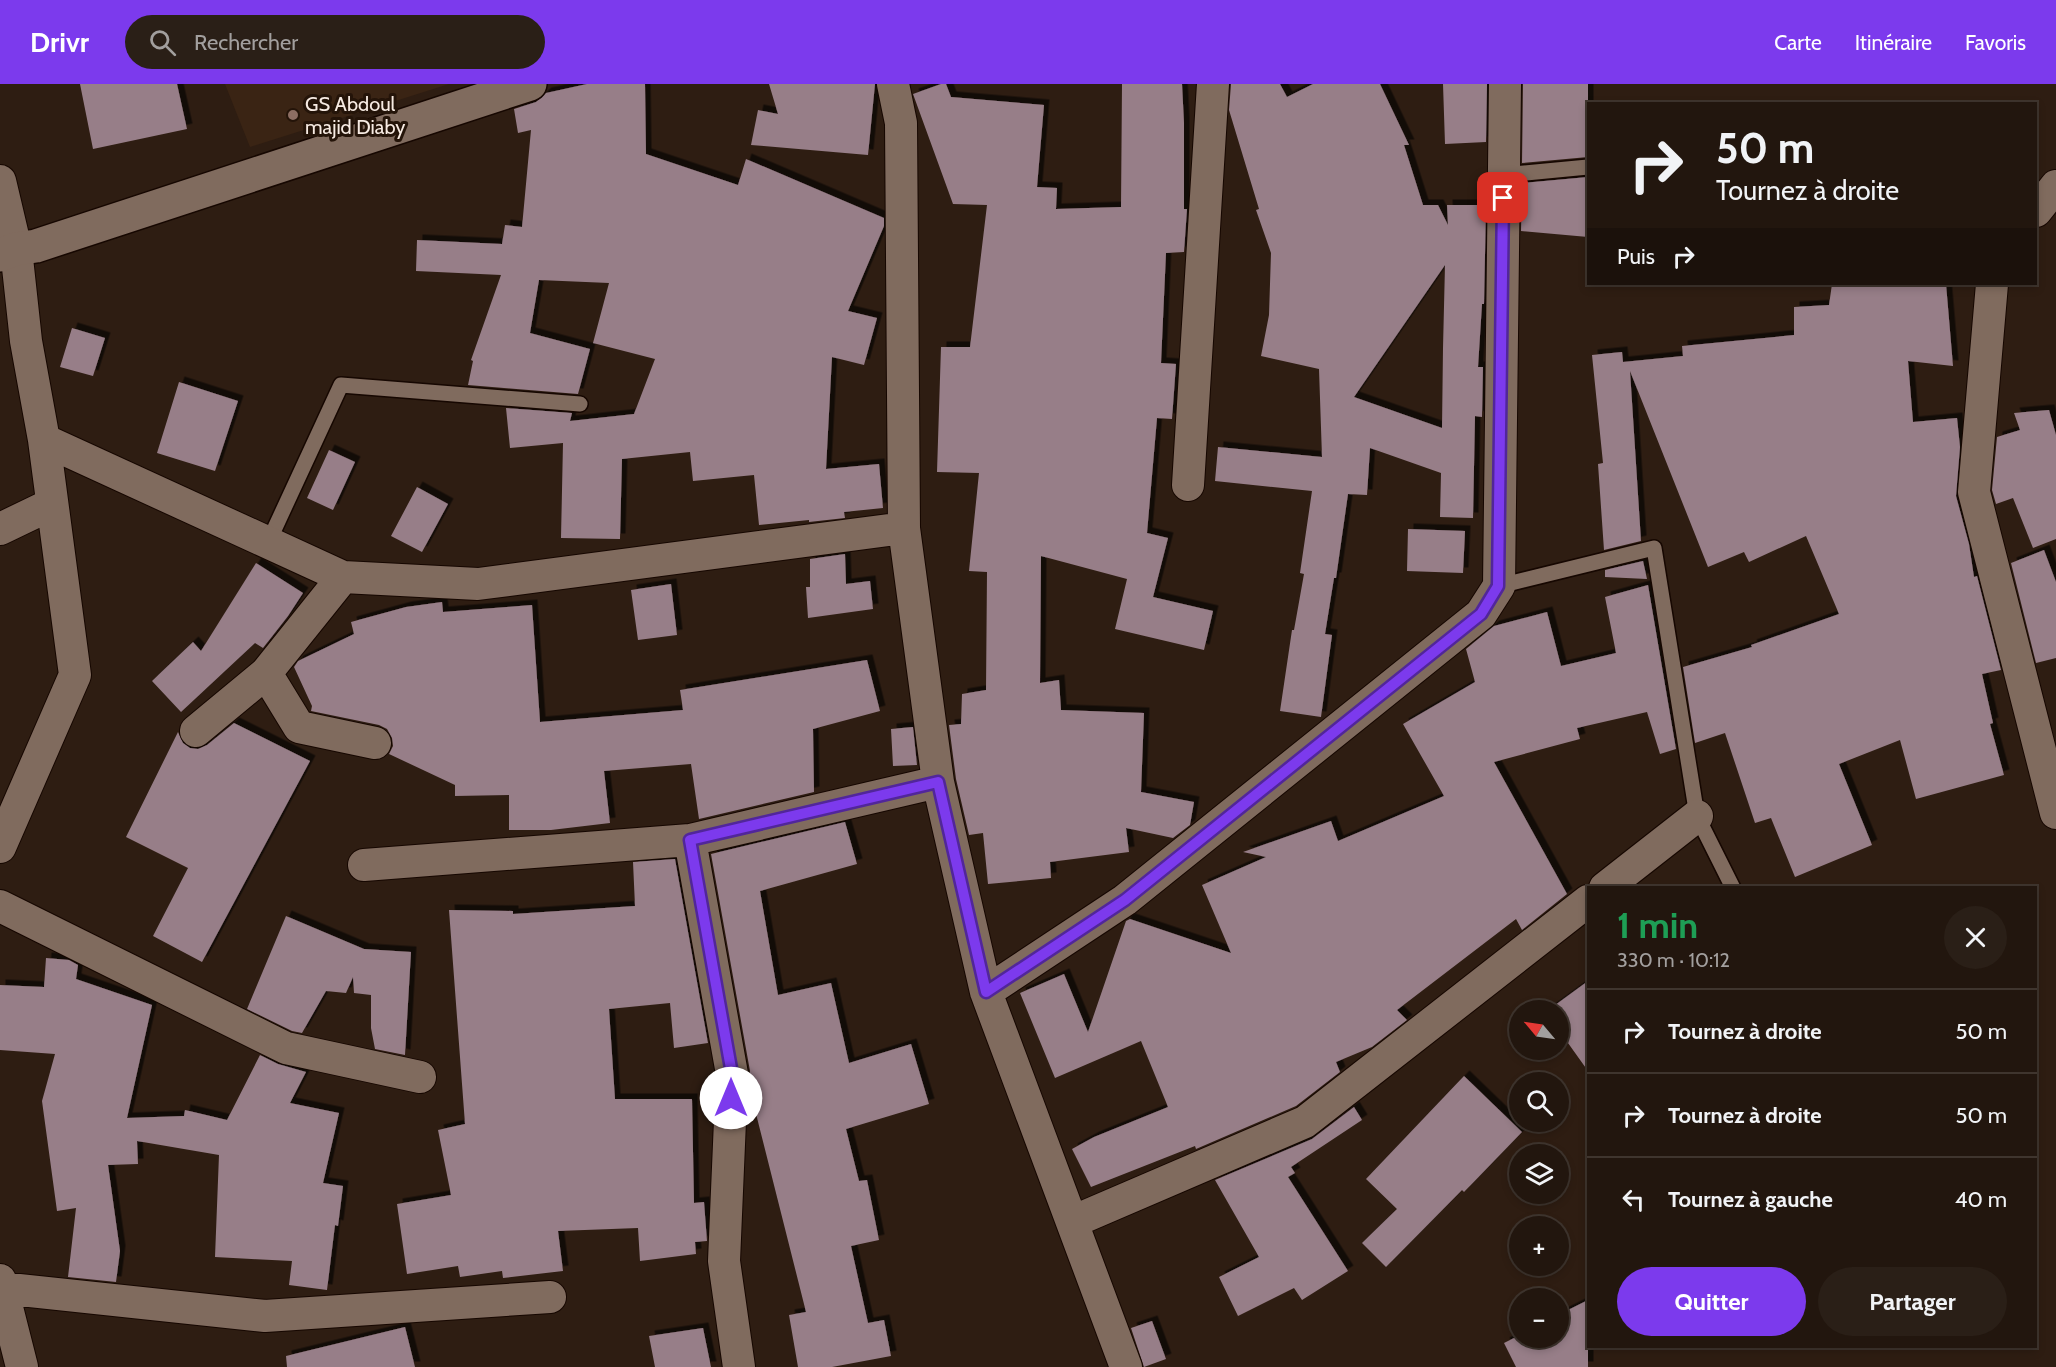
<!DOCTYPE html>
<html lang="fr">
<meta charset="utf-8">
<style>
body{margin:0;font-family:Cabin,sans-serif;background:#2a1f17;color:#f1f3f6;height:100vh;display:flex;flex-direction:column;font-size:22px;white-space:nowrap}
*{box-sizing:border-box;margin:0}
p{font-size:20px;color:#a29f9e}
.icon{flex:none;width:33px;height:33px;fill:none;stroke:currentColor;stroke-width:2;stroke-linecap:round;stroke-linejoin:round}
.map{position:relative;flex:1;overflow:hidden}
.panel{position:absolute;left:1587px;top:802px;width:450px;height:462px;display:flex;flex-direction:column;background:#22160e;border-radius:0px;box-shadow:0 3px 9px #0003,0 0 0 2px #3f352e}
.panel>*{flex:none}
.banner{position:absolute;left:1587px;top:18px;width:450px;height:183px;border-radius:0px;box-shadow:0 3px 9px #0003,0 0 0 2px #3f352e;background:#22160e;color:#f1f3f6;overflow:hidden}
.needle{width:39px;rotate:299deg}
.buttons{position:absolute;left:1509px;top:916px;display:grid;gap:12px}
.buttons a{display:grid;place-items:center;width:60px;height:60px;border-radius:50%;background:#22160e;box-shadow:0 3px 9px #0003,0 0 0 2px #3f352e;font-size:30px}
.pin{position:absolute;display:grid;place-items:center;width:51px;height:51px;color:#fff;margin:-26px;border-radius:12px;box-shadow:0 3px 9px #0006}
.me{position:absolute;width:66px;margin:-33px;rotate:0deg;stroke-linejoin:round;filter:drop-shadow(0 0 4px #0008)}
.turn{display:flex;align-items:center;gap:21px;height:126px;padding:0 30px;font-size:27px}
.turn .icon{width:78px;height:78px;stroke-width:2.5}
.turn b{display:block;font-size:42px;line-height:51px}
.then{display:flex;align-items:center;height:57px;padding:0 30px;background:#0003;gap:12px;font-size:22px}
.round{display:grid;place-items:center;flex:none;width:63px;height:63px;border-radius:32px;background:#2a1f17}
.summary{display:flex;align-items:center;justify-content:space-between;height:102px;padding:0 30px}
h1{font-size:36px;font-weight:700;line-height:45px;color:#1e9e55}
.cta{display:flex;gap:12px;margin-top:auto;padding:12px 30px}
.cta a{flex:1;height:69px;border-radius:36px;background:#7c3aed;color:#fff;font-size:24px;font-weight:700;line-height:69px;text-align:center}
.cta a+a{background:#2a1f17;color:#f1f3f6}
ul{padding:0;list-style:none}
li{display:flex;align-items:center;gap:18px;height:84px;padding:0 30px;border-top:2px solid #3f352e}
li div{flex:1}
li b{display:block;font-size:22px}
li em{font-style:normal}
header{display:flex;align-items:center;gap:36px;box-sizing:border-box;height:84px;padding:0 30px;background:#7c3aed;color:#fff}
header strong{font-size:28px}
nav{display:flex;gap:33px;margin-inline-start:auto;font-size:21px}
.search{width:420px;height:54px;background:#2a1f17;display:flex;align-items:center;gap:15px;box-sizing:border-box;padding:0 21px;border-radius:33px;color:#a29f9e;font-size:22px}
.map>svg:first-child{display:block}
</style>
<header>
<strong>Drivr</strong>
<div class="search"><svg class="icon" aria-label="search" viewBox="0 0 24 24"><circle cx="10" cy="10" r="6"/><path d="M15 15l6 6"/></svg>Rechercher</div>
<nav><a>Carte</a><a>Itinéraire</a><a>Favoris</a></nav>
</header>
<div class="map">
<svg width="2056" height="1283" viewBox="0 0 2056 1283">
<defs>
<filter id="shadow"><feDropShadow dx="5.5" dy="-5.5" stdDeviation="0" flood-color="#0009"/></filter>
</defs>
<rect width="100%" height="100%" fill="#2e1d12"/>
<!-- built -->
<path fill="#3a2414" d="M225 0H449L250 63Z"/>
<!-- building -->
<path fill="#977e88" fill-rule="evenodd" filter="url(#shadow)" d="M80 0H177L187 45 93 65Z
M587 0H645L646 70 738 101 746 75 884 134V142L848 227 877 234 864 281 832 273 826 385 879 380 883 424 844 428 845 434 809 438V436L759 441 754 391 693 397 690 368 622 375 620 455 561 454 563 359 510 364 506 324 572 329 570 337 634 330 655 275 593 259 609 199 539 196 530 249 590 265 578 310 468 301 473 277 471 276 501 191 416 187 417 156 502 160 505 141 522 143 531 46 518 49 514 25 536 18 546 9Z
M769 0H875L868 71 751 61 758 26 778 30Z
M941 0H946L951 13 1044 21 1037 103 1057 104 1056 125 1121 123 1122 0H1182L1184 39V125H1187L1184 168 1166 169 1161 279 1176 280 1172 335 1157 334 1147 449 1168 454 1153 513 1213 527 1204 566 1115 545 1127 495 1041 472 1040 599 1059 596 1061 626 1144 629 1141 708 1194 718 1190 741 1173 754 1126 744 1129 768 1050 778 1051 794 988 800 983 749 969 751 956 695 949 641 961 640 962 610 986 606 987 488 969 487 979 389 937 388 941 263H970L987 121 953 120 913 10Z
M1231 0H1280L1287 13 1313 0H1380L1409 61H1404L1423 121H1438L1448 141 1447 121H1486L1484 220H1482L1478 283H1483L1482 333 1475 332 1473 434 1440 433 1441 389 1370 364 1367 411 1348 410 1336 494H1334L1325 550 1332 551 1321 633 1280 627 1292 546H1294L1304 490 1300 489 1312 407 1215 397 1218 363 1322 373 1319 285 1261 272 1269 231 1271 169 1256 126 1259 125 1229 26ZM1445 181 1443 264 1442 344 1354 313Z
M1443 0H1487L1486 58 1445 60Z
M1523 0H1588V73L1522 79Z
M1588 93V153L1521 147 1522 99Z
M1832 200H1946L1953 282 1908 277 1913 338 1957 334 1960 363 1956 412 1969 460 1974 493 1977 492 2001 586 1982 590 1993 639 1990 640 2004 691 1916 715 1900 656 1839 680 1872 761 1795 793 1771 734 1755 739 1725 649 1695 659 1683 583 1752 563 1751 561 1839 530 1806 452 1749 478 1744 468 1708 483 1630 287 1641 457 1604 466 1598 380 1603 379 1592 271 1622 268 1623 278 1683 272 1682 262 1794 251V223L1829 221Z
M72 244 105 254 93 292 60 283Z
M179 298 238 317 215 387 157 369Z
M2049 326 2056 351V455L2033 464 2013 414 1996 420 1992 406 1997 353 2020 346 2014 329Z
M329 366 355 378 333 426 307 414Z
M417 403 448 420 422 468 391 452Z
M1408 445 1465 447 1463 489 1407 487Z
M2044 466 2056 498V574L2036 579 2011 479Z
M845 470 846 500 870 497 873 525 808 534 806 503H810V475Z
M1643 477 1647 495 1605 493V486Z
M256 479 303 509 288 532 263 564 255 559 181 628 152 597 193 558 201 567Z
M671 500 677 551 638 556 631 506Z
M1648 501 1676 665 1660 670 1647 628 1577 644 1580 655 1494 678 1567 810 1522 846 1516 835 1397 926 1407 936 1372 963 1336 978 1340 988 1296 1022 1196 1065 1195 1062 1091 1103 1072 1065 1094 1053 1168 1023 1141 957 1055 994 1020 909 1064 890 1088 948 1126 837 1130 835 1231 869 1202 801 1266 773 1243 768 1331 737 1338 757 1444 712 1403 640 1475 598 1466 565 1494 542 1547 528 1561 582 1616 569 1605 513Z
M442 518 443 528 532 521 540 638 683 626 680 606 867 576 880 627 813 645 814 708 699 735 691 680 604 687 610 739 551 746H509V711L455 712V701L389 670 393 662 392 654 387 645 379 641 311 627 312 622 294 583 298 577 354 550 351 538 406 523Z
M234 639 310 677 202 878 153 852 188 784 126 753 178 648 183 659 190 664 198 665 207 661Z
M913 643 917 681 893 682 891 645Z
M845 738 857 780 760 807 778 911 831 899 849 979 911 960 929 1020 846 1045 859 1097 867 1096 879 1156 851 1162 868 1239 884 1236 891 1272 832 1283H798L789 1231 806 1228 749 1002 750 987 711 770Z
M675 775 708 959 674 964 670 919 609 925 615 1015H692L694 1119 704 1118 707 1157 695 1158 696 1170 640 1177 638 1144 558 1147 563 1187 503 1194 502 1187 460 1193 458 1182 407 1190 397 1120 451 1111 438 1046 465 1040 449 826 513 827V830L635 822 633 778Z
M286 832 364 865 411 868 405 971 375 965 371 944V911L354 909 353 893 346 909 326 907 302 949 292 947 247 925Z
M46 874 69 876 78 881 76 895 152 921 127 1034 184 1032 185 1026 227 1036 260 971 278 980 306 988 290 1019 339 1029 323 1099 343 1102 338 1142 335 1141 327 1206 289 1201 292 1177 215 1173 219 1071 137 1057 138 1080 108 1081 120 1167 116 1198 68 1193 76 1124 57 1127 42 1017 55 970 0 966V901L44 903Z
M1588 897V987L1558 945V927H1547Z
M1464 992 1522 1048 1464 1108 1462 1106 1386 1183 1362 1159 1397 1125 1366 1095Z
M1354 1023 1362 1036 1291 1083 1295 1089 1288 1093 1348 1187 1302 1216 1294 1204 1238 1232 1219 1193 1259 1173 1215 1096 1312 1055Z
M1588 1216V1283H1516L1504 1259 1520 1251V1254H1558V1231Z
M1152 1237 1166 1275 1144 1283 1131 1244Z
M405 1243 415 1283H287L286 1272Z
M703 1244 711 1283H655L649 1252Z"/>
<g fill="none" stroke-linecap="round" stroke-linejoin="round">
<!-- service casing -->
<g stroke="#160701" stroke-width="18">
<path id="service" d="M1504 91 1588 83
M268 459 341 301 580 320
M1499 502 1654 464 1697 732 1733 804"/>
</g>
<!-- minor casing -->
<g stroke="#160701" stroke-width="34">
<path id="minor" d="M893 0 901 39 904 444 938 698 986 908 1126 1283
M0 97 16 165 26 257 44 356 343 493 478 500 904 444
M2036 127 2056 102
M1992 200 1974 408 2056 729
M1188 401 1213 0
M0 445 52 420
M266 589 299 643 375 659
M196 647 266 589 343 493
M0 763 75 591 44 356
M364 781 690 756
M1605 804 1697 732
M0 822 286 964 420 993
M986 908 1125 816 1481 530 1499 502 1505 0
M1072 1138 1305 1038 1588 817
M0 1196 22 1283
M0 1204 265 1232 550 1213
M739 1283 724 1177 732 990 690 756 938 698"/>
</g>
<!-- tertiary casing -->
<g stroke="#160701" stroke-width="36">
<path id="tertiary" d="M0 171 16 165 36 162 530 0"/>
</g>
<!-- service -->
<use href="#service" stroke="#806b5e" stroke-width="15"/>
<!-- minor -->
<use href="#minor" stroke="#806b5e" stroke-width="32"/>
<!-- tertiary -->
<use href="#tertiary" stroke="#806b5e" stroke-width="33"/>
</g>
<g fill="none" stroke-linecap="round" stroke-linejoin="round">
<!-- route casing -->
<g stroke="#51269a" stroke-width="15">
<path id="route" d="M731 1014 732 990 690 756 938 698 986 908 1125 816 1481 530 1498 502 1503 114"/>
</g>
<!-- route -->
<use href="#route" stroke="#7c3aed" stroke-width="10"/>
</g>
<!-- markers -->
<circle fill="#8d6e63" stroke="#241409" stroke-width="2" cx="293" cy="31" r="6"/>
<g text-anchor="middle" stroke-width="6" stroke-linejoin="round" paint-order="stroke">
<!-- poi labels -->
<g font-size="20" fill="#f7ebe3" stroke="#241409" text-anchor="start">
<text x="305" y="27">GS Abdoul<tspan x="305" dy="23">majid Diaby</tspan></text>
</g>
</g>
</svg>
<div class="buttons">
<a><svg class="needle" viewBox="-14 -14 28 28"><path d="M0-13l5 13h-10z" fill="#e53935"/><path d="M0 13l5-13h-10z" fill="#a29f9e"/></svg></a>
<a><svg class="icon" aria-label="search" viewBox="0 0 24 24"><circle cx="10" cy="10" r="6"/><path d="M15 15l6 6"/></svg></a>
<a><svg class="icon" aria-label="layers" viewBox="0 0 24 24"><path d="M12 4l9 5-9 5-9-5zM3 14l9 5 9-5"/></svg></a>
<a>+</a>
<a>−</a>
</div>
<div class="pin" style="left:1503px;top:114px;background:#d93025"><svg class="icon" aria-label="arrive" viewBox="0 0 24 24"><path d="M6 21V4h12l-3 4 3 4H6"/></svg></div>
<svg class="me" style="left:731px;top:1014px" viewBox="-20 -20 40 40"><circle r="19" fill="#fff"/><path d="M0-13L10 11 0 6-10 11z" fill="#7c3aed"/></svg>
<div class="banner">
<div class="turn"><svg class="icon" aria-label="right" viewBox="0 0 24 24"><path d="M7 20v-9h11M14 6l5 5-5 5"/></svg><div><b>50 m</b>Tournez à droite</div></div>
<div class="then">Puis<svg class="icon" aria-label="right" viewBox="0 0 24 24"><path d="M7 20v-9h11M14 6l5 5-5 5"/></svg></div>
</div>
<section class="panel">
<div class="summary"><div><h1>1 min</h1><p>330 m · 10:12</p></div><a class="round"><svg class="icon" aria-label="close" viewBox="0 0 24 24"><path d="M6 6l12 12M18 6L6 18"/></svg></a></div>
<ul>
<li><svg class="icon" aria-label="right" viewBox="0 0 24 24"><path d="M7 20v-9h11M14 6l5 5-5 5"/></svg><div><b>Tournez à droite</b></div><em>50 m</em></li>
<li><svg class="icon" aria-label="right" viewBox="0 0 24 24"><path d="M7 20v-9h11M14 6l5 5-5 5"/></svg><div><b>Tournez à droite</b></div><em>50 m</em></li>
<li><svg class="icon" aria-label="left" viewBox="0 0 24 24"><path d="M17 20v-9H6M10 6l-5 5 5 5"/></svg><div><b>Tournez à gauche</b></div><em>40 m</em></li>
</ul>
<div class="cta"><a>Quitter</a><a>Partager</a></div>
</section>
</div>
